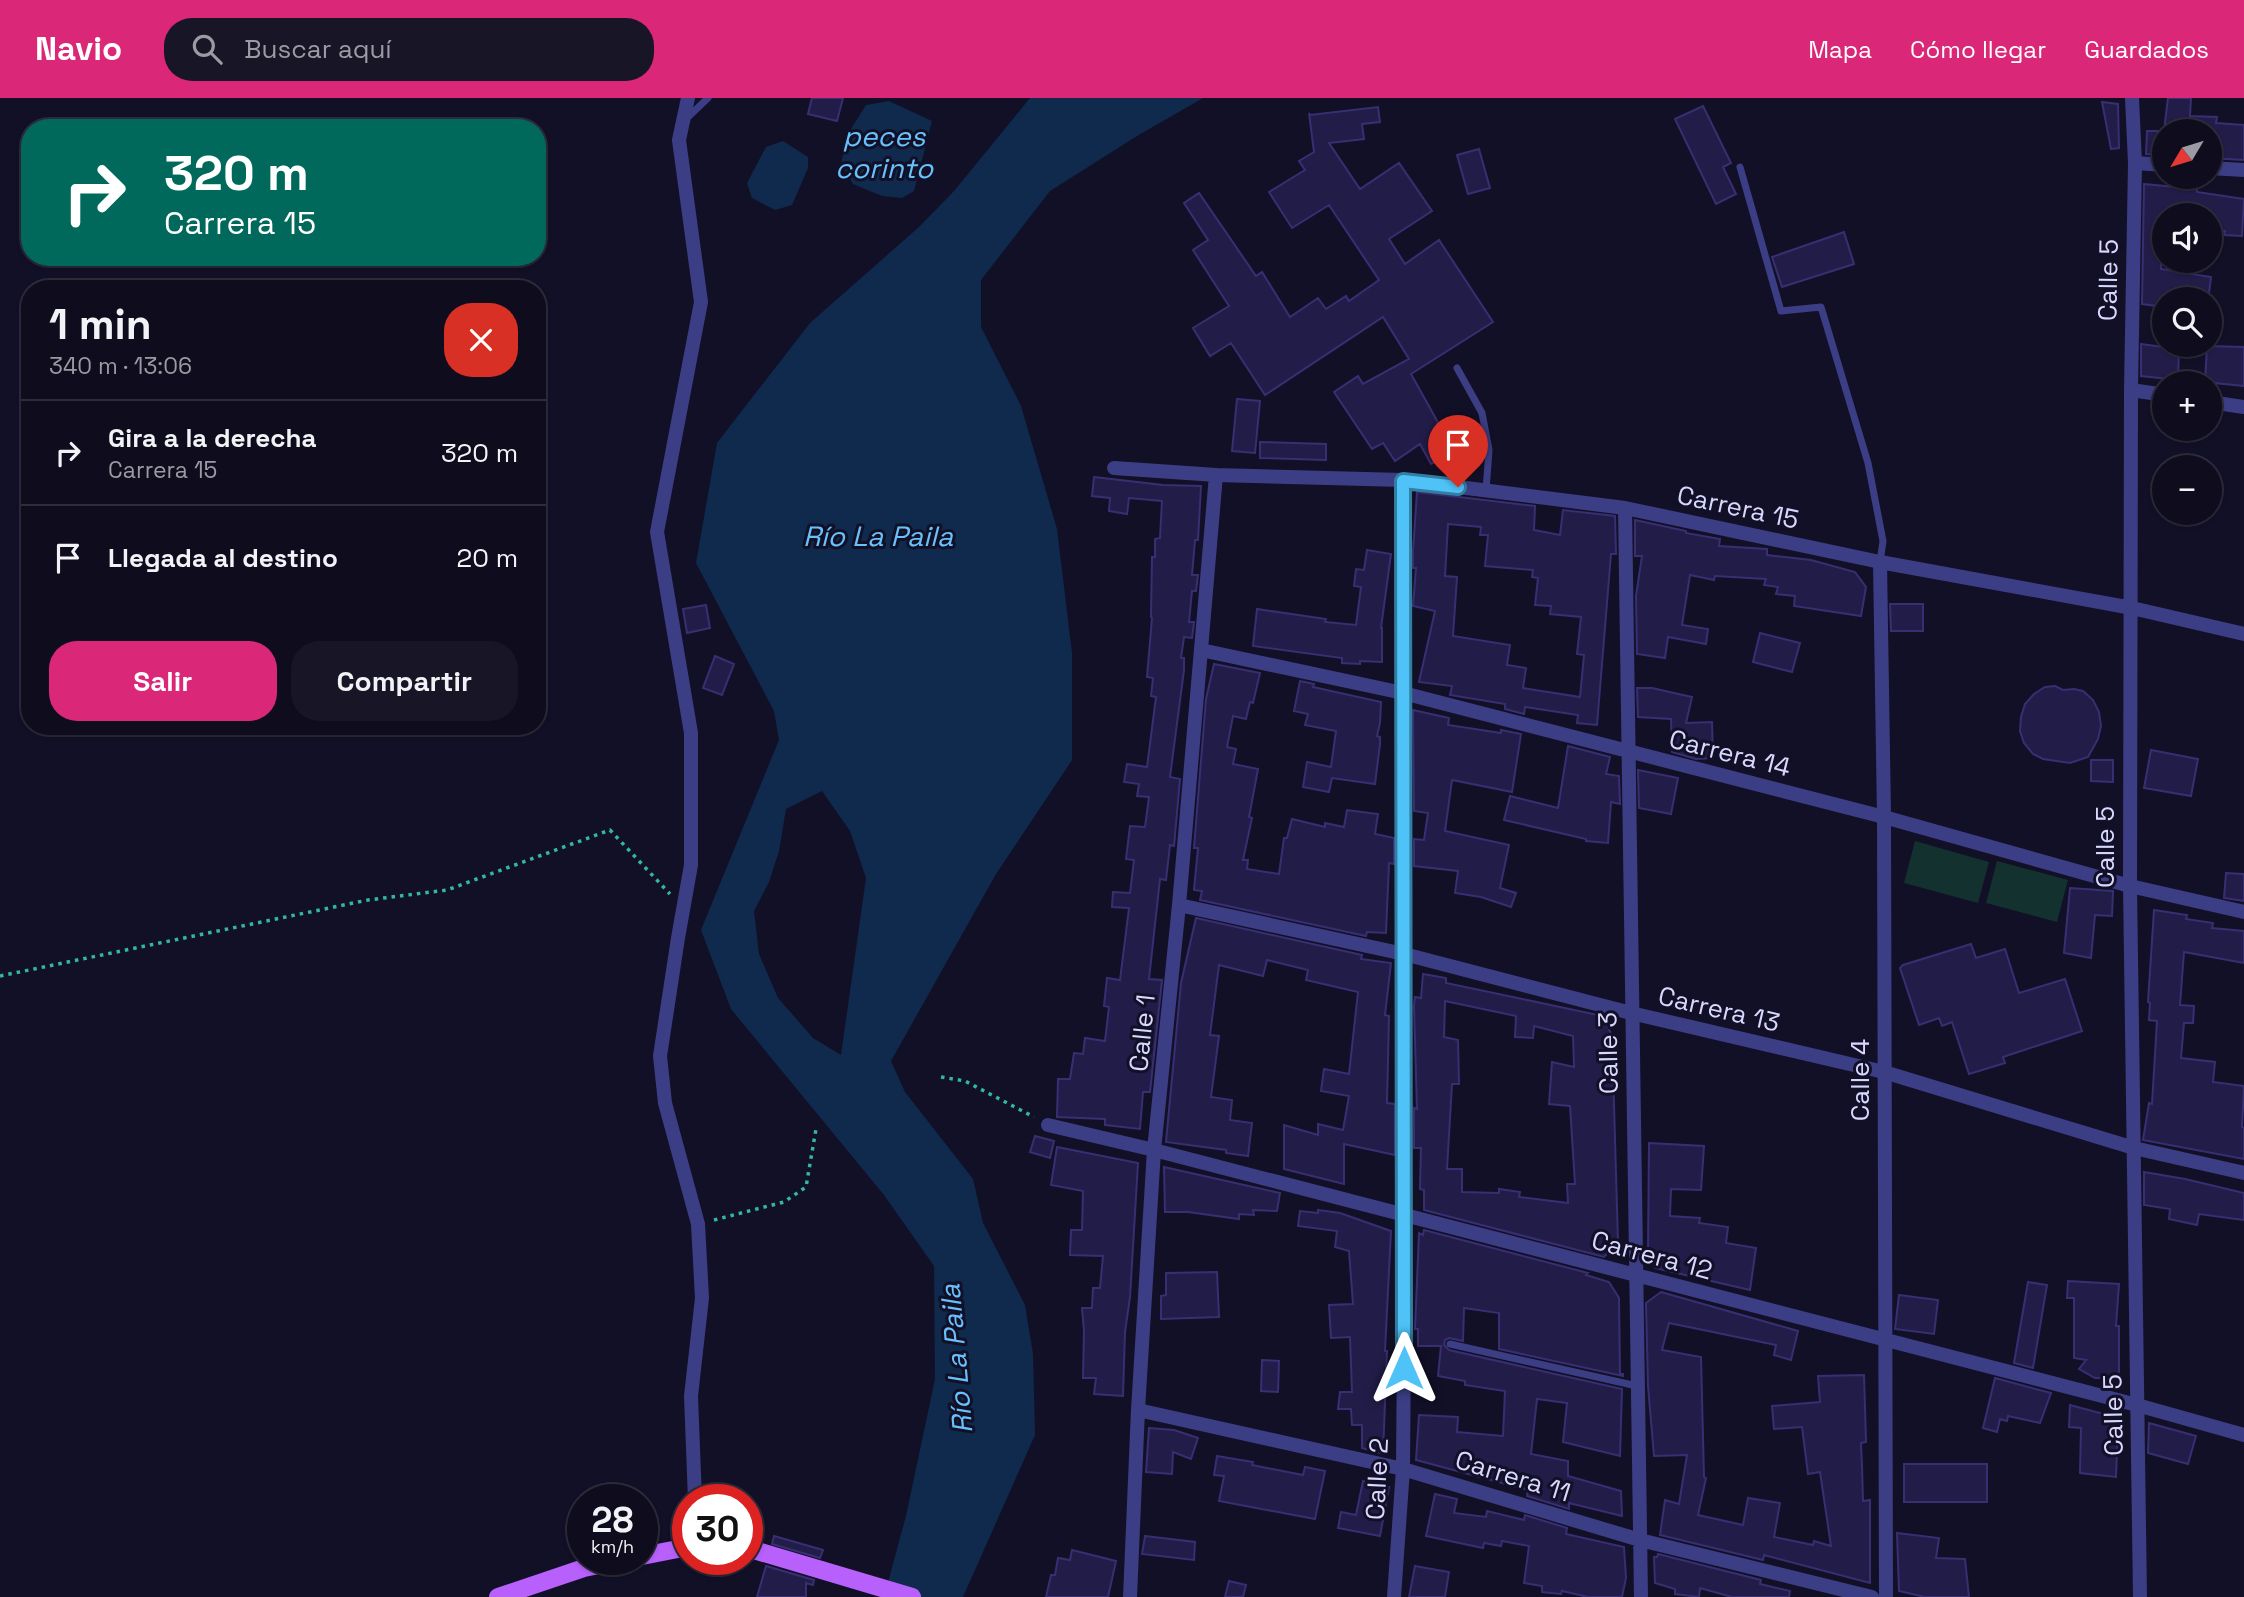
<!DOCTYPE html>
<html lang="es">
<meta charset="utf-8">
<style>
body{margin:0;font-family:"Space Grotesk",sans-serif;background:#171526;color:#f1f3f6;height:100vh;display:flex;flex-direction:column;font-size:26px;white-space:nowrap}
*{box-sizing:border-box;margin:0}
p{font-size:23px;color:#9b9ba4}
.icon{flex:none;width:38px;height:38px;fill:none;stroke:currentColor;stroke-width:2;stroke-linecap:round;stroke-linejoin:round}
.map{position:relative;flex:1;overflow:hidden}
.panel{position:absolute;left:21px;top:182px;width:525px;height:455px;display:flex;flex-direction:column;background:#0e0c1d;border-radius:28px;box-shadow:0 2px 5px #0004,0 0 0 2px #2e2c3b}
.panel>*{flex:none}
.top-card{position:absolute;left:21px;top:21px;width:525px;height:147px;border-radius:28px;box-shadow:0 2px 5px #0004,0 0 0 2px #2e2c3b;background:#00695c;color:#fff;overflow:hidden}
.needle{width:46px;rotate:232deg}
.tools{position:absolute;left:2152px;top:21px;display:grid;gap:14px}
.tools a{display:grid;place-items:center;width:70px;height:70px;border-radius:50%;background:#0e0c1d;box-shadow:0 2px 5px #0004,0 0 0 2px #2e2c3b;font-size:35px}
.speed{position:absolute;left:567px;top:1386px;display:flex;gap:14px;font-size:35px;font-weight:700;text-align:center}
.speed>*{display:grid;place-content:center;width:91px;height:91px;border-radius:50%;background:#0e0c1d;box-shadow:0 2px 5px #0004,0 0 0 2px #2e2c3b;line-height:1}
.speed small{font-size:18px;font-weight:400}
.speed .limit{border:10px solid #d22;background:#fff;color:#111}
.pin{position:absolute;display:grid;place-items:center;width:60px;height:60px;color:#fff;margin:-72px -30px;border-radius:50% 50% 50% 0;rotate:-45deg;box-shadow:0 0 7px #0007}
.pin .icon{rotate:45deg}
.me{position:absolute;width:77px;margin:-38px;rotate:0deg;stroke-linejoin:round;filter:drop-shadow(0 0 5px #0008)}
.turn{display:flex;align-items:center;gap:24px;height:147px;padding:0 28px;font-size:32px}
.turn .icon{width:91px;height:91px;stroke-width:2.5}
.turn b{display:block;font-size:49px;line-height:60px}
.round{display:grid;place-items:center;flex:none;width:74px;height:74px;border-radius:28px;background:#171526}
.head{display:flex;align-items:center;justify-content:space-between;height:119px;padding:0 28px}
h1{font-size:42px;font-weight:700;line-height:52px}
.primary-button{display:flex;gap:14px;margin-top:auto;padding:14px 28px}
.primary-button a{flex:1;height:80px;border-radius:28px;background:#db2777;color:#fff;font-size:28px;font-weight:700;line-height:80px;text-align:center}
.primary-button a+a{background:#171526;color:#f1f3f6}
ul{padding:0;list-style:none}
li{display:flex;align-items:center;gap:21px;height:105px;padding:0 28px;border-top:2px solid #2e2c3b}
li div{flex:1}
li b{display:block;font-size:26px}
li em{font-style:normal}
header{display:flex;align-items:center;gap:42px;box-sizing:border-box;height:98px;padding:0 35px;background:#db2777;color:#fff}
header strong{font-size:33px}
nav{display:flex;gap:38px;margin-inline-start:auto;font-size:24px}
.search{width:490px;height:63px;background:#171526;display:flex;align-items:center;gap:18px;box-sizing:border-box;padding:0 24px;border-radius:28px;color:#9b9ba4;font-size:26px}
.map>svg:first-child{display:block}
</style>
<header>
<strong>Navio</strong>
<div class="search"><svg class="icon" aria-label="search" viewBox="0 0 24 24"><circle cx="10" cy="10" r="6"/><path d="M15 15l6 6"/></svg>Buscar aquí</div>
<nav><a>Mapa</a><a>Cómo llegar</a><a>Guardados</a></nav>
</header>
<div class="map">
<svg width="2244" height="1499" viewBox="0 0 2244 1499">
<rect width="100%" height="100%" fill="#121027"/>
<!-- green -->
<path fill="#13312e" d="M1915 743 1989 764 1978 805 1904 785Z
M1997 763 2068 782 2057 824 1986 805Z"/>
<!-- water -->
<path fill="#0f2a4c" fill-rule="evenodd" d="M1030 0H1203L1137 38 1050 93 981 182V229L1021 308 1057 431 1072 555V662L996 776 891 963 905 994 973 1081 983 1125 1025 1207 1033 1256 1035 1337 963 1499H884L906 1418 935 1281 934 1168 884 1097 731 911 701 832 779 642 774 613 696 465 717 345 810 225 919 129 954 93ZM822 693 850 733 866 780 841 957 813 940 778 900 759 856 754 813 769 784 779 753 786 711Z
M889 3 932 23 914 93 902 100 882 98 853 86 841 65 849 34 866 7Z
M783 43 808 59V70L792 107 775 112 752 100 747 85 766 49Z"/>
<!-- building -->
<path fill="#221c48" stroke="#382f73" stroke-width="2" fill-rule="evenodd" d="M812 0H843L837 23 808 16Z
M2168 0H2191L2190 18 2217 19 2216 25 2244 27V62L2210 60V33H2164Z
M2102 4 2118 6 2119 50 2111 51Z
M1703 8 1731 65 1723 69 1736 96 1716 106 1675 21Z
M1378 9 1380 24 1362 26 1364 41 1329 45 1360 91 1399 65 1432 113 1389 141 1405 166 1439 142 1493 224 1411 276 1454 353 1431 366 1420 346 1395 363 1383 345 1372 351 1334 294 1358 278 1363 286 1409 261 1383 219 1265 297 1231 245 1210 258 1193 230 1229 208 1193 152 1208 142 1184 105 1199 95 1256 178 1262 174 1290 219 1318 200 1326 211 1346 198 1349 203 1379 182 1329 107 1292 130 1269 94 1305 72 1299 63 1314 54 1309 15 1310 17Z
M2147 33H2165V57L2146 56Z
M1479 51 1490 90 1468 96 1457 57Z
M2144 86 2197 91V94L2244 101 2242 138 2224 137 2225 133 2210 132V117H2163L2161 171 2211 179 2209 195 2197 194 2196 201H2165V209L2142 206Z
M1844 134 1854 166 1782 189 1772 159Z
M2141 246 2179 251 2178 282 2141 278Z
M2207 248 2244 249V288L2205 284Z
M1237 301 1260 303 1255 355 1232 353Z
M1260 344 1326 346V362L1260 360Z
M1094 379 1163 387 1201 388 1198 442H1195L1192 477H1198L1196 493H1192L1189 524H1194L1192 540 1184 539 1181 560H1184V572L1170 679 1180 681 1174 748 1170 747 1166 782 1160 781 1149 881 1162 882 1150 994H1143L1140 1031 1105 1027V1021L1057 1019 1058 981H1070L1074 955 1083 956 1085 940 1105 943 1109 909 1104 908 1107 880 1120 882 1129 810 1112 809 1113 794 1130 795 1134 762 1126 761 1130 728 1145 729 1149 699 1137 698 1139 686 1124 684 1127 666 1147 669 1156 599 1151 598 1153 580 1147 579 1152 520 1151 519 1152 459H1155V441L1160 440 1162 403 1129 400 1127 416 1109 413 1110 400 1092 398Z
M1417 394 1535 408 1534 432 1560 437 1563 412 1615 418 1616 456H1611L1597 627 1577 625 1578 617 1525 609 1524 616 1505 611V606L1450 597 1452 588 1419 584 1435 513 1413 508 1416 470H1413V453ZM1448 426 1481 429 1480 437H1488L1485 468 1533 472 1532 479 1538 480 1535 507 1551 508 1550 516 1581 519 1577 556 1584 557 1580 599 1523 590 1526 570 1507 567 1510 547 1453 538 1457 479 1445 478Z
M1635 422 1686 433V435L1720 441 1719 448 1767 451V457L1811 462 1855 474 1866 489 1861 518 1794 508 1795 498 1776 496 1778 489 1764 487 1766 481 1715 478 1714 482 1690 477 1682 527 1708 531 1706 546 1668 539 1665 560 1637 556 1636 498 1642 458H1635Z
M1367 452 1391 456 1381 530H1382V564L1360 563V566L1342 565V560L1253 548 1257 511 1326 521 1325 524 1356 527 1361 489 1354 488 1356 471 1364 472Z
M1890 506H1923V533H1891Z
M706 507 710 530 687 535 683 511Z
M1760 535 1800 545 1792 574 1753 564Z
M715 558 734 566 722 597 703 590Z
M1214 566 1260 575 1253 605 1250 604 1246 621 1233 618 1227 649 1236 651 1233 666 1258 671 1249 719 1252 720 1243 762H1248L1247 771 1279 776 1284 740H1287L1292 721 1325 729V725L1344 729 1347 712 1378 716 1375 736 1394 740V766L1389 765 1386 835 1367 834 1366 838 1200 802 1202 793 1194 792 1198 750H1194L1206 601Z
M1300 583 1314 586 1313 589 1381 604 1380 625 1377 638 1380 639V646L1375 686 1332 680 1329 694 1303 689 1307 664 1331 669 1336 633 1305 627 1308 616 1294 613Z
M2055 588 2063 592 2074 591 2083 593 2093 602 2099 614 2101 628 2098 641 2088 659 2070 665 2043 661 2033 656 2024 645 2020 633 2021 619 2025 606 2034 596 2045 589Z
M1637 590H1652L1692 599 1686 625 1712 624 1713 660 1696 661 1672 654 1671 621 1638 619Z
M1413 612 1449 620 1448 627 1501 635V632L1521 636 1512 694 1452 682 1445 733 1509 747 1500 790 1516 795 1511 809 1481 799 1455 795 1458 773 1414 768V741L1424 742 1428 715 1414 713Z
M1568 648 1610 659 1606 676 1619 678 1620 706 1611 704 1608 745 1586 743V741L1504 722 1510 698 1558 710Z
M2151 652 2198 661 2191 698 2144 690Z
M2091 662H2113V684L2091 683Z
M1638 672 1678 680 1671 716 1639 710Z
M2226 775 2244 776V803L2224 800Z
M2070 790 2113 793 2112 818 2095 817 2091 860 2064 855Z
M2154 812 2187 817 2186 821 2213 825 2212 830 2244 833V865L2184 854 2180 907 2194 908 2193 925H2184L2181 960 2215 964 2213 984 2244 988 2242 1029 2244 1030V1061L2143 1042 2149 1005 2152 1006 2157 923 2149 922 2150 905 2148 904Z
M1196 820 1362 857 1361 861 1391 865 1385 917 1389 918 1387 1005 1395 1006V1057L1344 1046V1086L1284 1071V1027L1318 1037V1026L1343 1032 1349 998 1321 993 1324 971 1349 976 1358 894 1306 882 1308 872 1267 862 1263 878 1219 867 1210 937 1219 938 1211 999 1232 1002 1230 1022 1252 1025 1248 1058 1226 1055V1052L1166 1044 1181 885Z
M1971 846 1976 860 2005 851 2019 895 2065 881 2082 933 2003 959 2005 965 1969 976 1952 924 1942 928 1939 920 1919 927 1900 870 1903 867Z
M1423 876 1446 880V885L1603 918 1612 938 1618 1145 1604 1159 1424 1112V1092L1420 1091 1421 1050H1414V1010L1417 1011 1414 908 1415 899 1421 900ZM1445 903 1516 918 1515 939 1533 940 1534 928 1573 938 1574 969 1552 964 1549 1006 1570 1008 1575 1086H1567L1568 1105 1519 1099 1520 1094 1499 1091V1095L1462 1094V1071H1447L1452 986H1459L1458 942 1444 939Z
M1035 1038 1054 1043 1050 1060 1030 1054Z
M1649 1045 1704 1048 1701 1092 1671 1091 1670 1118 1700 1120 1699 1125 1728 1129 1726 1145 1756 1150 1750 1192 1655 1170 1648 1154Z
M1057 1049 1138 1065 1130 1199 1125 1234 1123 1298 1094 1296 1096 1280H1083L1084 1233 1082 1210H1092L1093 1190H1100L1103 1158 1070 1157 1071 1132H1082L1083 1093 1051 1087Z
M1164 1069 1280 1095 1277 1113 1253 1112 1254 1117 1239 1116V1121L1188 1114H1165Z
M2144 1074 2185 1081 2244 1095V1122L2199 1116 2197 1127 2169 1121 2170 1111 2144 1107Z
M1318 1112 1340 1115 1391 1133 1385 1253H1387L1383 1356 1362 1350V1327H1352L1351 1311H1338L1340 1294H1352L1350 1239 1331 1240 1329 1207 1353 1206 1349 1153 1335 1149 1337 1133 1298 1128 1300 1113 1318 1115Z
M1424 1132 1588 1175 1586 1177 1609 1184 1619 1200 1620 1276H1623V1278L1499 1251V1215L1464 1210 1463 1243 1449 1240 1445 1242 1444 1247 1449 1252 1622 1291 1620 1358 1563 1344 1567 1305 1537 1301 1531 1356 1568 1363V1378L1621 1393 1622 1418 1569 1405V1411L1527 1398 1528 1392 1416 1362 1419 1317 1458 1319 1457 1334 1503 1338 1505 1293 1465 1287V1283L1438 1278 1441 1248H1418V1231H1415L1419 1135 1423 1137Z
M1217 1174 1219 1219 1161 1221V1198L1166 1197V1175Z
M2068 1183 2119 1186 2116 1228H2119V1280H2095L2079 1271 2086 1262 2074 1260V1200H2067Z
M2028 1184 2047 1187 2033 1270 2014 1265Z
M1661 1194 1798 1233 1791 1262 1774 1257 1776 1247 1669 1225 1662 1252 1701 1259 1704 1379 1706 1380 1698 1417 1743 1427 1748 1400 1780 1405 1774 1439 1813 1447 1814 1443 1831 1448 1820 1374 1808 1376 1802 1329 1774 1331 1772 1308 1820 1304 1818 1278 1864 1277 1866 1344 1861 1345 1862 1368 1863 1403 1870 1402V1485L1764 1457 1763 1462 1660 1437 1665 1402 1679 1406 1687 1357 1654 1358 1648 1288 1646 1205Z
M1899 1197 1938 1202 1934 1236 1895 1231Z
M1262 1262 1279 1263 1278 1294 1261 1293Z
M1995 1280 2051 1295 2040 1325 2008 1318 2007 1323 2000 1321 1997 1334 1983 1330Z
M2070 1307 2115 1319 2118 1327 2116 1379 2080 1375 2081 1330 2069 1329Z
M2149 1325 2196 1338 2188 1366 2148 1355Z
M1149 1330 1174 1332 1198 1340 1191 1361 1173 1354 1172 1376 1146 1374Z
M1217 1358 1253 1364 1252 1367 1303 1377 1305 1369 1325 1373 1315 1421 1219 1403 1224 1378 1214 1377Z
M1904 1366H1987V1404H1904Z
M1363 1383 1389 1389 1380 1438 1338 1430 1341 1414 1356 1417Z
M1435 1396 1457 1401 1454 1415 1486 1419 1487 1413 1524 1422 1525 1417 1567 1430 1566 1436 1624 1449 1626 1480 1622 1499H1588L1562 1493 1561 1496 1542 1494V1488L1524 1485 1529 1448 1502 1443 1501 1448 1484 1445 1483 1450 1426 1438Z
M1897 1435 1939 1440 1936 1460 1965 1461 1969 1499H1925L1899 1493Z
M774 1438 823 1452 820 1460 772 1446Z
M1145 1438 1195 1444 1194 1462 1142 1456Z
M1072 1452 1116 1463 1108 1499H1046L1051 1477H1055L1058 1460 1070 1462Z
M1658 1456 1761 1482 1760 1486 1790 1493 1789 1499H1732L1700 1490 1699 1499 1675 1496V1491L1655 1485 1654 1459H1657Z
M766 1468 814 1482 813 1487 806 1485V1499H757Z
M1415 1468 1449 1474 1445 1499H1409Z
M1229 1483 1246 1487 1243 1499H1225Z"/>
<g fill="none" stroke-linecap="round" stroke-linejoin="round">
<!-- path -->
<path stroke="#32b7a6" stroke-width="3.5" stroke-dasharray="3.5 5" stroke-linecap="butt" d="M0 878 368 802 447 792 610 732 670 796
M941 979 965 983 1034 1019
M714 1122 784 1104 806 1089 816 1031"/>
<!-- service -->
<path stroke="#3c3e85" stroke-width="7" d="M686 21 708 0
M1740 69 1781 213 1821 209 1868 365 1883 443 1880 464
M1457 270 1482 315 1489 352 1486 392
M1450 1246 1637 1288"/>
<!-- minor -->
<path stroke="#3c3e85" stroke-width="14" d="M688 0 679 42 701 204 657 434 691 635V767L678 840 660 958 665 1005 698 1126 702 1200 691 1298 695 1402
M2132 0 2135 65 2131 292 2130 788 2140 1499
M2135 65 2165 67
M2210 70 2244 72
M2131 292 2165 297
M2210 304 2244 309
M1114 370 1216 377 1403 382 1625 410 1880 464 2132 510 2244 536
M1625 410 1641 1499
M1880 464 1884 719 1886 1499
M1201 552 1403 595 1884 719 2130 788 2244 814
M1179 807 1404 856 1631 915 1884 974 2134 1050 2244 1075
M1048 1027 1154 1052 2137 1307 2244 1337
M1138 1312 1403 1371 1640 1442 1872 1499
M1130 1499 1138 1312 1154 1052 1179 807 1216 377
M1394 1499 1403 1371 1405 1118 1403 382"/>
<!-- primary -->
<path stroke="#b760fc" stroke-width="18" d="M747 1450 912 1499
M642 1458 688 1449
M498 1499 584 1470 629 1461"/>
</g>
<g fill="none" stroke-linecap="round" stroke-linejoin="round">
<!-- route casing -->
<g stroke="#337fa1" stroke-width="18">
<path id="route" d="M1404 1270 1403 383 1458 389"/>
</g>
<!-- route -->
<use href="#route" stroke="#4fc3f7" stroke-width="12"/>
</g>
<g text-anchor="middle" stroke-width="6" stroke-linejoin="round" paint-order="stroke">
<!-- street labels -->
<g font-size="26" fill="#d9d7fe" stroke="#121027">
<text transform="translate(2108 182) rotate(-89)" y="9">Calle 5</text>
<text transform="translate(1738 409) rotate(12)" y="9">Carrera 15</text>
<text transform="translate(1730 655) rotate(14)" y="9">Carrera 14</text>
<text transform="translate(2105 749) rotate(-90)" y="9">Calle 5</text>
<text transform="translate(1719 911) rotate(13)" y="9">Carrera 13</text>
<text transform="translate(1142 935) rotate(-84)" y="9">Calle 1</text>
<text transform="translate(1608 955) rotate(-91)" y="9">Calle 3</text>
<text transform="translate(1860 982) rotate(-90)" y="9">Calle 4</text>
<text transform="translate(1652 1157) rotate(15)" y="9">Carrera 12</text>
<text transform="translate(2113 1317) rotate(-91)" y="9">Calle 5</text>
<text transform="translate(1513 1378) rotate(17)" y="9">Carrera 11</text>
<text transform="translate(1377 1381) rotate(-87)" y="9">Calle 2</text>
</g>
<!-- water labels -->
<g font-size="28" font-style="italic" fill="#67c1fc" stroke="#121027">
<text x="884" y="48">peces<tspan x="884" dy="32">corinto</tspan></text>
<text x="878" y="448">Río La Paila</text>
<text transform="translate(956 1261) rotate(-95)" y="10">Río La Paila</text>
</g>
</g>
</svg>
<div class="tools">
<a><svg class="needle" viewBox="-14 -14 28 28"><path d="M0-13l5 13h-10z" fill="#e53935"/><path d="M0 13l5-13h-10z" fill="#9b9ba4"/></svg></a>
<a><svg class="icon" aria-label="sound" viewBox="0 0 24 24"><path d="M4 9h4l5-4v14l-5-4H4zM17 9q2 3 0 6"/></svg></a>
<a><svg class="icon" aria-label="search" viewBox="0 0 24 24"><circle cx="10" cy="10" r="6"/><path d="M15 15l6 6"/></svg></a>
<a>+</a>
<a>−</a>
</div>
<div class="speed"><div>28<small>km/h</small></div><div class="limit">30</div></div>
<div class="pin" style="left:1458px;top:389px;background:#d93025"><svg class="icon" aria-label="arrive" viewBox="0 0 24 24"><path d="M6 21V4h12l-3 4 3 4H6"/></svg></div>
<svg class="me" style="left:1404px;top:1270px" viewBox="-20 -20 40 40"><path d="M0-17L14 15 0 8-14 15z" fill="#4fc3f7" stroke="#fff" stroke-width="4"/></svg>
<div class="top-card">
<div class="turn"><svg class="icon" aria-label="right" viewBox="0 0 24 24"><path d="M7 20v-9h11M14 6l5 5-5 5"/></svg><div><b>320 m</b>Carrera 15</div></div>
</div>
<section class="panel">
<div class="head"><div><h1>1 min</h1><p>340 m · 13:06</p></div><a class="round" style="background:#d93025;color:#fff"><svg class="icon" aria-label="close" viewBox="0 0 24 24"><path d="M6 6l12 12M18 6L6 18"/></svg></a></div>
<ul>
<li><svg class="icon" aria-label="right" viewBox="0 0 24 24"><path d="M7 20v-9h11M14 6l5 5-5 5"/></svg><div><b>Gira a la derecha</b><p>Carrera 15</p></div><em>320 m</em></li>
<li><svg class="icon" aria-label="arrive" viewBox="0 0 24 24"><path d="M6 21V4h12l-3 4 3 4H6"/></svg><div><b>Llegada al destino</b></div><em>20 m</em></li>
</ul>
<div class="primary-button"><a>Salir</a><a>Compartir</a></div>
</section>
</div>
